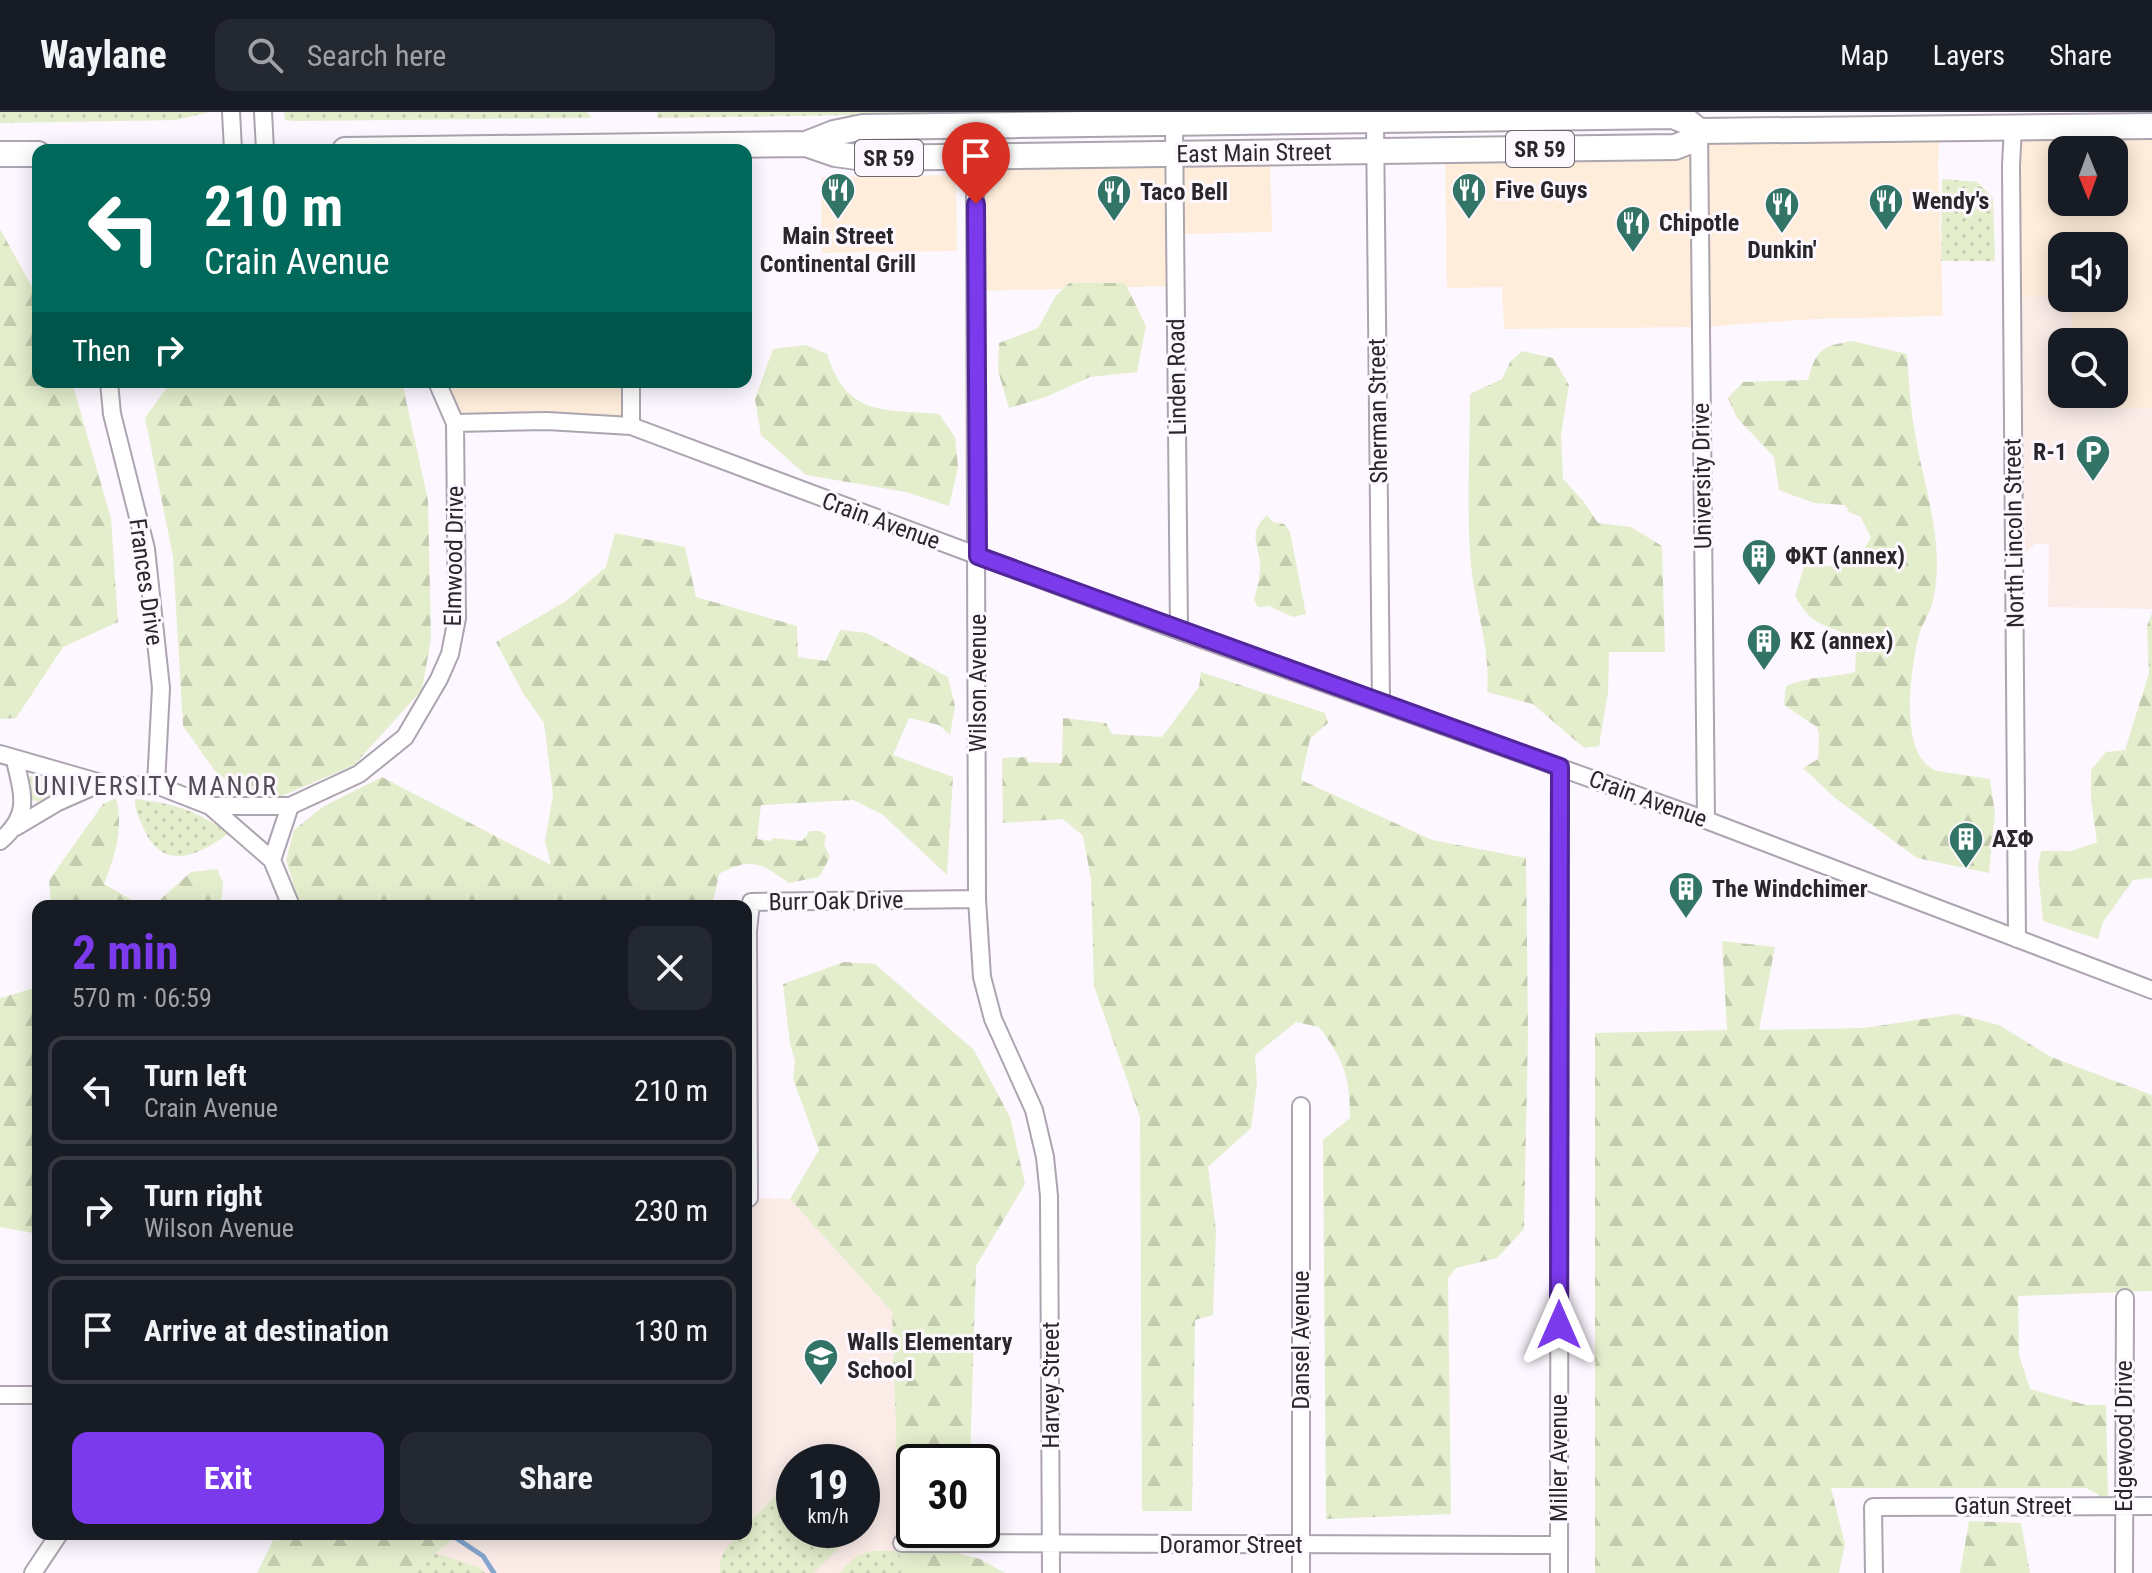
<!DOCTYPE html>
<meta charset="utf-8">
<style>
body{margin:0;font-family:"Roboto Condensed",sans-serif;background:#242831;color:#f1f3f6;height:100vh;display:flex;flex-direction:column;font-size:30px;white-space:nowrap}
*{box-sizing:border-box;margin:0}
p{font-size:26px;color:#9ea1a6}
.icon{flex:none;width:44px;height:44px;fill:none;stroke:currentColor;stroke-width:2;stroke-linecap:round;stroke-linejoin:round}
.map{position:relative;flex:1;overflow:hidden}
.sheet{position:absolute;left:32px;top:788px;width:720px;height:640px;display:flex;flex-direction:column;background:#171b24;border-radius:16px;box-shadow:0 4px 20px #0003}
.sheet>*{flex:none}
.guide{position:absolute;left:32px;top:32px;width:720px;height:244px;border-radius:16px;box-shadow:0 4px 20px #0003;background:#00695c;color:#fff;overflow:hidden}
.needle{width:52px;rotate:179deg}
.fabs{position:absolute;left:2048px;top:24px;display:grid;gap:16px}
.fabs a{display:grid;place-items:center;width:80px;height:80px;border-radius:16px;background:#171b24;box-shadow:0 4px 20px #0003;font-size:40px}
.speed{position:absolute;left:776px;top:1332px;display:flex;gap:16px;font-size:40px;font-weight:700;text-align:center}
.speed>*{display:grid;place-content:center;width:104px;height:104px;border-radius:50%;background:#171b24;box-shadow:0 4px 20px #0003;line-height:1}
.speed small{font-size:20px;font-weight:400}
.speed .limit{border:4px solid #111;border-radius:12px;background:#fff;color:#111}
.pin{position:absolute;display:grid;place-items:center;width:68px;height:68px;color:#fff;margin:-82px -34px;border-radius:50% 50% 50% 0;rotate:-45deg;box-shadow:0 0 8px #0007}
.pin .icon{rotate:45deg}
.me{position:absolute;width:88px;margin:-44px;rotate:0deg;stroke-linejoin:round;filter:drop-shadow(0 0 6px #0008)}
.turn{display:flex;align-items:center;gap:28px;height:168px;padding:0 40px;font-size:36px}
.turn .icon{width:104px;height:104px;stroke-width:2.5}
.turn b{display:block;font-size:56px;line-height:68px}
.then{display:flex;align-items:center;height:76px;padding:0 40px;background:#0003;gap:16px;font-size:30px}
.round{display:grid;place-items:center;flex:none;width:84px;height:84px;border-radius:16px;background:#242831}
.headline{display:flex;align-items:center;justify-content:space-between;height:136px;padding:0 40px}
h1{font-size:48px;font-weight:700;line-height:60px;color:#7c3aed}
.cta{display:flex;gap:16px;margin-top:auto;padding:16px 40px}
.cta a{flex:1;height:92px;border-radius:16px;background:#7c3aed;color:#fff;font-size:32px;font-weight:700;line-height:92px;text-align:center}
.cta a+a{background:#242831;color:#f1f3f6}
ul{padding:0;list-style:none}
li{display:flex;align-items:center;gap:24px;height:108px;margin:0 16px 12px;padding:0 24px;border:4px solid #363941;border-radius:16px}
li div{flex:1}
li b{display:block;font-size:30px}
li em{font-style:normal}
header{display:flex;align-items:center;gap:48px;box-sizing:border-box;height:112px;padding:0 40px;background:#171b24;border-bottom:2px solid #363941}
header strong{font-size:38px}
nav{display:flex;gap:44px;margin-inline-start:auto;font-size:28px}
.search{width:560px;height:72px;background:#242831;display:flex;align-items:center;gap:20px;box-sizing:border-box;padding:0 28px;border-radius:16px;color:#9ea1a6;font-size:30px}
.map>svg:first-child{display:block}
</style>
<header>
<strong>Waylane</strong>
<div class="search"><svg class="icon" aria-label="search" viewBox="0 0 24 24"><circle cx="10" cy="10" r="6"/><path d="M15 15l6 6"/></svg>Search here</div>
<nav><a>Map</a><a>Layers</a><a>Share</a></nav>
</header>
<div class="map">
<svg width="2152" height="1461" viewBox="0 0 2152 1461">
<defs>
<pattern id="green-dots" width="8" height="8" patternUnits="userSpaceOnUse" patternTransform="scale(2)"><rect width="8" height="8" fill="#e4eecd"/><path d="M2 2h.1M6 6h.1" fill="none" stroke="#c4ccb0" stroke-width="1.8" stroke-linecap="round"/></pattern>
<pattern id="forest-firs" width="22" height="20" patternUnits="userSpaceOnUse" patternTransform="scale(2)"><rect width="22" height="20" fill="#e4eecd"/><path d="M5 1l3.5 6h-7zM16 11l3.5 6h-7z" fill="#c4ccb0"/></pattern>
</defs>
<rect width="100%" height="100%" fill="#fdf7ff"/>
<!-- commercial -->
<path fill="#feeddb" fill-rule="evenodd" d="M2152 14V296L2072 297V282H2114V230H2072V186H2114V134H2062V185H2012L2013 15ZM2062 38H2114V90H2062Z
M1940 16 1938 52 1943 204 1816 207 1700 215 1504 217 1502 175 1447 176 1445 39 1688 30 1699 19Z
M1270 42 1272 120 1176 122V174L976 179 975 45Z
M956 63 957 139 822 141 821 65Z
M437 270H631V314L455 311Z"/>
<!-- education -->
<path fill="#fbece8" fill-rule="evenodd" d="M2062 184 2072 186V230H2062V282H2072L2073 297 2152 296V497L2048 495 2049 432H2035L2014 451 2012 185Z
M746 1086 790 1087 892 1200 901 1461H407L462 1422H746ZM794 1350H862V1418H794Z"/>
<!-- green -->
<path fill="url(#green-dots)" d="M0 0H210L177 8 0 11Z
M284 0H587L592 6 295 9 285 8Z
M657 0H925L926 2 657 6Z
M1942 67 1977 70 1993 86 1995 149H1941Z
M34 662 71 673V677L37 690 30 686 31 672 27 666Z
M135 687C171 691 199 698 228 722 199 743 163 761 144 717 139 707 135 699 135 687Z
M794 1370V1418H852L846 1429 814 1461H720C718 1444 728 1433 739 1422H746V1414L776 1383Z
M872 1439H900L901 1461H839L857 1444Z
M435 1441 479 1455 485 1461H407Z"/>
<!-- forest -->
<path fill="url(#forest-firs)" d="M0 117 38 186V270H72L111 407 118 510 63 535 16 606 0 607Z
M1069 171H1125L1146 214 1137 260 1090 265 1046 285 1009 296 998 259 999 231 1038 216 1055 185Z
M1852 229 1907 242C1909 268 1910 295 1915 321 1924 378 1946 431 1933 489 1930 501 1922 512 1919 523 1911 556 1897 644 1937 659L1990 667 1995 702 1989 761 1917 746 1835 686 1803 656 1818 647 1819 624 1817 615 1784 593 1786 574C1808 564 1832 566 1855 560L1856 538 1849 523C1821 512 1811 512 1795 484L1804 455 1832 454 1851 445 1859 447 1871 425 1860 404 1850 401 1845 393 1814 391 1779 378 1774 345 1737 306 1728 286 1743 270 1808 268C1816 238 1821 234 1852 229Z
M806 233 827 242C847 305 883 297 939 302L955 325 958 355 949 394 906 380 806 363 761 323 755 287 773 237Z
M1522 239 1553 246 1569 273 1561 323 1563 367 1583 389 1598 411 1631 415 1662 434 1665 540H1609L1608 580 1599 634 1584 636 1533 592 1487 580C1491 539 1475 495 1471 453 1466 396 1470 339 1470 282L1502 267 1510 250Z
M171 270H402L428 388 431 527 422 578 354 653 282 684 243 681 215 659 183 614 173 444 145 306Z
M1267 403 1273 410 1284 412 1290 420 1306 502 1293 505 1269 494 1258 495 1254 488C1257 476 1260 466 1260 454 1260 433 1246 423 1267 403Z
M615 421 685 435 696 485 797 514 798 545 826 549 840 518 867 521 948 565 955 594 950 623 939 613 909 606 893 643 953 665 947 763 883 703 853 688 761 693 757 727 772 729V726L802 729 810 719H820L826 723 824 733 830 745 819 765 789 771C760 751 752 744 719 762L712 794H300L286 748 294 718 324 694 382 665 551 753 545 729 553 683 544 611 523 581 496 530 566 489 606 455Z
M2152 501V766L2133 768 2103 810 2098 827 2043 809 2038 756 2041 739H2071L2097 730 2091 688V658L2106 640 2125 638 2149 561 2147 514Z
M1201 560 1325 601 1328 611 1310 627 1301 668 1432 728 1526 746 1528 920 1524 1117 1497 1146 1456 1156 1448 1166 1451 1402 1326 1407 1323 1028 1350 1006C1350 964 1344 948 1319 915L1296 910 1255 943 1257 971 1251 1016 1208 1055 1216 1118 1213 1203 1195 1208 1192 1399H1142L1140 1005 1094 874 1091 767 1083 724 1063 707 1003 711 1002 646 1027 645 1028 650 1062 651 1063 606 1106 611 1112 622 1162 625 1199 575Z
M116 686C124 717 115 743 104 772L142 794H51L49 768 103 692Z
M217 757 223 770 221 794H153L191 760Z
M1722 829 1775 835 1759 918 1864 916 1956 902 1999 913 2051 945 2152 983V1179L2018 1184 2019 1243 2030 1277 2086 1293H2106L2108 1388 2086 1376H1831L1845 1432 1839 1461H1595V921L1727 918Z
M844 850 875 852 974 938 1010 1005 1025 1072 976 1154 970 1350H914V1411L899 1410 892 1200 790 1087 819 1038 793 967 795 949 790 932 783 872Z
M38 875V1122L0 1115V886Z
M1969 1409 2021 1411 2030 1461H1960Z
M276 1422H462L407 1461H257Z
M937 1436 980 1447 1005 1461H901L900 1439Z"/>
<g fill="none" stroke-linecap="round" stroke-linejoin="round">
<!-- stream -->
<path stroke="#84a6cf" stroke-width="5" d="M450 1422 483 1444 494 1461"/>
<!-- minor casing -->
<g stroke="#aca4af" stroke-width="20">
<path id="minor" d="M231 0 233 38
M263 0 265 38
M1375 9 1381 590
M1174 11 1179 519
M972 14 975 57 977 787 982 865 993 907 1034 998 1045 1045 1049 1084 1051 1461
M2013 15 2011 53 2017 827
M1699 19 1706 708
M109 270 112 302 146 437 161 576 156 673
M631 270V314
M455 311 547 309 631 314 1179 519 1706 708 2152 878
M0 642 101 671 121 674 156 673 210 694H290L359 662 405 625 439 567 450 542 457 506 455 311 437 270
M210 694 272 748 291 794
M16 715 58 690 101 671
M0 729C31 703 23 684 15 648
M272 748 290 694
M1301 994V1461
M749 1086 748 819 751 790 977 787
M0 1283H38
M902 1431 1559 1433
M33 1461 59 1422
M1559 1461 1560 655
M1874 1461 1873 1395 2152 1394
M2124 1461 2125 1186"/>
</g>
<!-- primary casing -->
<g stroke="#aca4af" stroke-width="28">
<path id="primary" d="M806 32 834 21 863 15 1673 4 1688 10 1699 19
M345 38 806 32 835 42 864 46 1675 35 1688 30 1699 19 2152 14
M0 42H38"/>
</g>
<!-- minor -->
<use href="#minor" stroke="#fff" stroke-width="16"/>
<!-- primary -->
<use href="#primary" stroke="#fff" stroke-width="24"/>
</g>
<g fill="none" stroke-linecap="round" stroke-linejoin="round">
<!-- route casing -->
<g stroke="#51269a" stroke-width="20">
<path id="route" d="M976 92 978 444 1560 655 1559 1213"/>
</g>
<!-- route -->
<use href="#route" stroke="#7c3aed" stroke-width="14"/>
</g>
<!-- icons -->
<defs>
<g id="restaurant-pin" transform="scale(1.8)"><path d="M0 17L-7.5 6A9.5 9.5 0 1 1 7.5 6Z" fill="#327465" stroke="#fdf7ff"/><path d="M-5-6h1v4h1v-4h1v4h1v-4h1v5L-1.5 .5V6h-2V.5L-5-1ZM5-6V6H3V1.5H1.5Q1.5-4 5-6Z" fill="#fff"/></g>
<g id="parking-pin" transform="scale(1.8)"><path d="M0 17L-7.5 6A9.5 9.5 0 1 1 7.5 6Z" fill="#327465" stroke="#fdf7ff"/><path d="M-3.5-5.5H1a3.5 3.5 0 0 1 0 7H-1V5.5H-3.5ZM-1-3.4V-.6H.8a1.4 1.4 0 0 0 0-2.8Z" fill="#fff"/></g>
<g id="building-pin" transform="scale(1.8)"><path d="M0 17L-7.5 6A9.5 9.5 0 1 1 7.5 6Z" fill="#327465" stroke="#fdf7ff"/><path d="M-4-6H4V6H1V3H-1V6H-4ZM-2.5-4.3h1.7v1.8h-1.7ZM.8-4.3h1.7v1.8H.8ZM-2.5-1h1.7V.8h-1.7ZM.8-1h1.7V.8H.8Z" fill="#fff"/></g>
<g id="school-pin" transform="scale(1.8)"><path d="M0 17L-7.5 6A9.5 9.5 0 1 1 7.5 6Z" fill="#327465" stroke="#fdf7ff"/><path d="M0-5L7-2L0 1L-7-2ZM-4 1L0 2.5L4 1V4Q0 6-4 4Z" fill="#fff"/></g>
</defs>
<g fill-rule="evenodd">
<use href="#restaurant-pin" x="838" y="78"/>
<use href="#restaurant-pin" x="1469" y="78"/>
<use href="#restaurant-pin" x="1114" y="80"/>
<use href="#restaurant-pin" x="1886" y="89"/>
<use href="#restaurant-pin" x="1782" y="92"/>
<use href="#restaurant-pin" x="1633" y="111"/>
<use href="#parking-pin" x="2093" y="340"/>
<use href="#building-pin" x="1759" y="444"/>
<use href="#building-pin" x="1764" y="529"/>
<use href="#building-pin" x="1966" y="727"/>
<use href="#building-pin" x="1686" y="777"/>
<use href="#school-pin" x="821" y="1244"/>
</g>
<g text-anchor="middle" stroke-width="6" stroke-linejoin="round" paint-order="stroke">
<!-- shield labels -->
<g fill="#fdf7ff" stroke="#69656b" stroke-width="2">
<rect x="1506" y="19" width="68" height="36" rx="6"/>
<rect x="855" y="28" width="68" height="36" rx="6"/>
</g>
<g font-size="22" font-weight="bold" fill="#2a272b">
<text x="1540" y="45">SR 59</text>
<text x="889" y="54">SR 59</text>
</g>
<!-- street labels -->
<g font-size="24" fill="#2a272b" stroke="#fdf7ff">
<text transform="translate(1254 41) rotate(-1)" y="8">East Main Street</text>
<text transform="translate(1177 265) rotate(-91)" y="8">Linden Road</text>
<text transform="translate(1378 299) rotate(-91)" y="8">Sherman Street</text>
<text transform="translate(1702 364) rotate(-91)" y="8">University Drive</text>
<text transform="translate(881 409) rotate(20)" y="8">Crain Avenue</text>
<text transform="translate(2014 421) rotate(-91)" y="8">North Lincoln Street</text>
<text transform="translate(454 444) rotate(-89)" y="8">Elmwood Drive</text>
<text transform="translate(146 470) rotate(82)" y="8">Frances Drive</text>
<text transform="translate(978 571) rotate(-90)" y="8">Wilson Avenue</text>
<text transform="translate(1648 687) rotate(20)" y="8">Crain Avenue</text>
<text transform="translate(836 789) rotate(-1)" y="8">Burr Oak Drive</text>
<text transform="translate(1301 1228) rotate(-90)" y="8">Dansel Avenue</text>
<text transform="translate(1051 1273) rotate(-90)" y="8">Harvey Street</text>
<text transform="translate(2124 1324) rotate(-90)" y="8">Edgewood Drive</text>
<text transform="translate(1559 1346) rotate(-90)" y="8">Miller Avenue</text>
<text x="2013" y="1402">Gatun Street</text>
<text x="1231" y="1441">Doramor Street</text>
</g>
<!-- poi labels -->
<g font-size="24" font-weight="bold" fill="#2a272b" stroke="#fdf7ff" text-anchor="start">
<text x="1495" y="86">Five Guys</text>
<text x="1140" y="88">Taco Bell</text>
<text x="1912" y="97">Wendy's</text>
<text x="1659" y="119">Chipotle</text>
<text x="838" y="132" text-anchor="middle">Main Street<tspan x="838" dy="28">Continental Grill</tspan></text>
<text x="1782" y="146" text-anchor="middle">Dunkin'</text>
<text x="2067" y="348" text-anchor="end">R-1</text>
<text x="1785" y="452">ΦΚΤ (annex)</text>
<text x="1790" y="537">ΚΣ (annex)</text>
<text x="1992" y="735">ΑΣΦ</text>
<text x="1712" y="785">The Windchimer</text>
<text x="847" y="1238">Walls Elementary<tspan x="847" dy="28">School</tspan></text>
</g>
<!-- neighbourhood labels -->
<g font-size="26" letter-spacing="2" fill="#544d57" stroke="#fdf7ff">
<text x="156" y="683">UNIVERSITY MANOR</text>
</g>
</g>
</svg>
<div class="fabs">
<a><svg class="needle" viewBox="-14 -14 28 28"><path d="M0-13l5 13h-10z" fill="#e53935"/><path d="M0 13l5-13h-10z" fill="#9ea1a6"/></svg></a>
<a><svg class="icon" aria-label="sound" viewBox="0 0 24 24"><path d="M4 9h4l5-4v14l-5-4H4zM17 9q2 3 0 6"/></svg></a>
<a><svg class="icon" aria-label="search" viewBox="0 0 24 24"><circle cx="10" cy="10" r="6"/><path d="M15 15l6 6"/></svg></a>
</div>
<div class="speed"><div>19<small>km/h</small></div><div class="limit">30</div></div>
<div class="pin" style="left:976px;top:92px;background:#d93025"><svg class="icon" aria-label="arrive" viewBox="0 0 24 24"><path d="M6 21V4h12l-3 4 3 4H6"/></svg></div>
<svg class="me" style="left:1559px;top:1213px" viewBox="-20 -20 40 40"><path d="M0-17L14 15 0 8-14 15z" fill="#7c3aed" stroke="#fff" stroke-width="4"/></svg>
<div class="guide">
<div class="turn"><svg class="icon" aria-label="left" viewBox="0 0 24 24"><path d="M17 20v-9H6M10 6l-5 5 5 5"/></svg><div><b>210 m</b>Crain Avenue</div></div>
<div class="then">Then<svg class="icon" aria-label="right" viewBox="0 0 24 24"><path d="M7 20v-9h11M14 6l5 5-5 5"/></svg></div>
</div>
<section class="sheet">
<div class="headline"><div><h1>2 min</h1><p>570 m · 06:59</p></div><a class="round"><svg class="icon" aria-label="close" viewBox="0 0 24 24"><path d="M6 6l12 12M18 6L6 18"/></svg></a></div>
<ul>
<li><svg class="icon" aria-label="left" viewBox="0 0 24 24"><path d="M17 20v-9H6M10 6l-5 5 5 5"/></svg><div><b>Turn left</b><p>Crain Avenue</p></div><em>210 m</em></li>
<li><svg class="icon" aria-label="right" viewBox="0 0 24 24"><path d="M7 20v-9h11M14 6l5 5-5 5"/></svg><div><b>Turn right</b><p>Wilson Avenue</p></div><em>230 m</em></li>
<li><svg class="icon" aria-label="arrive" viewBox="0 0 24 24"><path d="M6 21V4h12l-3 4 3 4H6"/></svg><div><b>Arrive at destination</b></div><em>130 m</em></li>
</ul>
<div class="cta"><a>Exit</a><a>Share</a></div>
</section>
</div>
